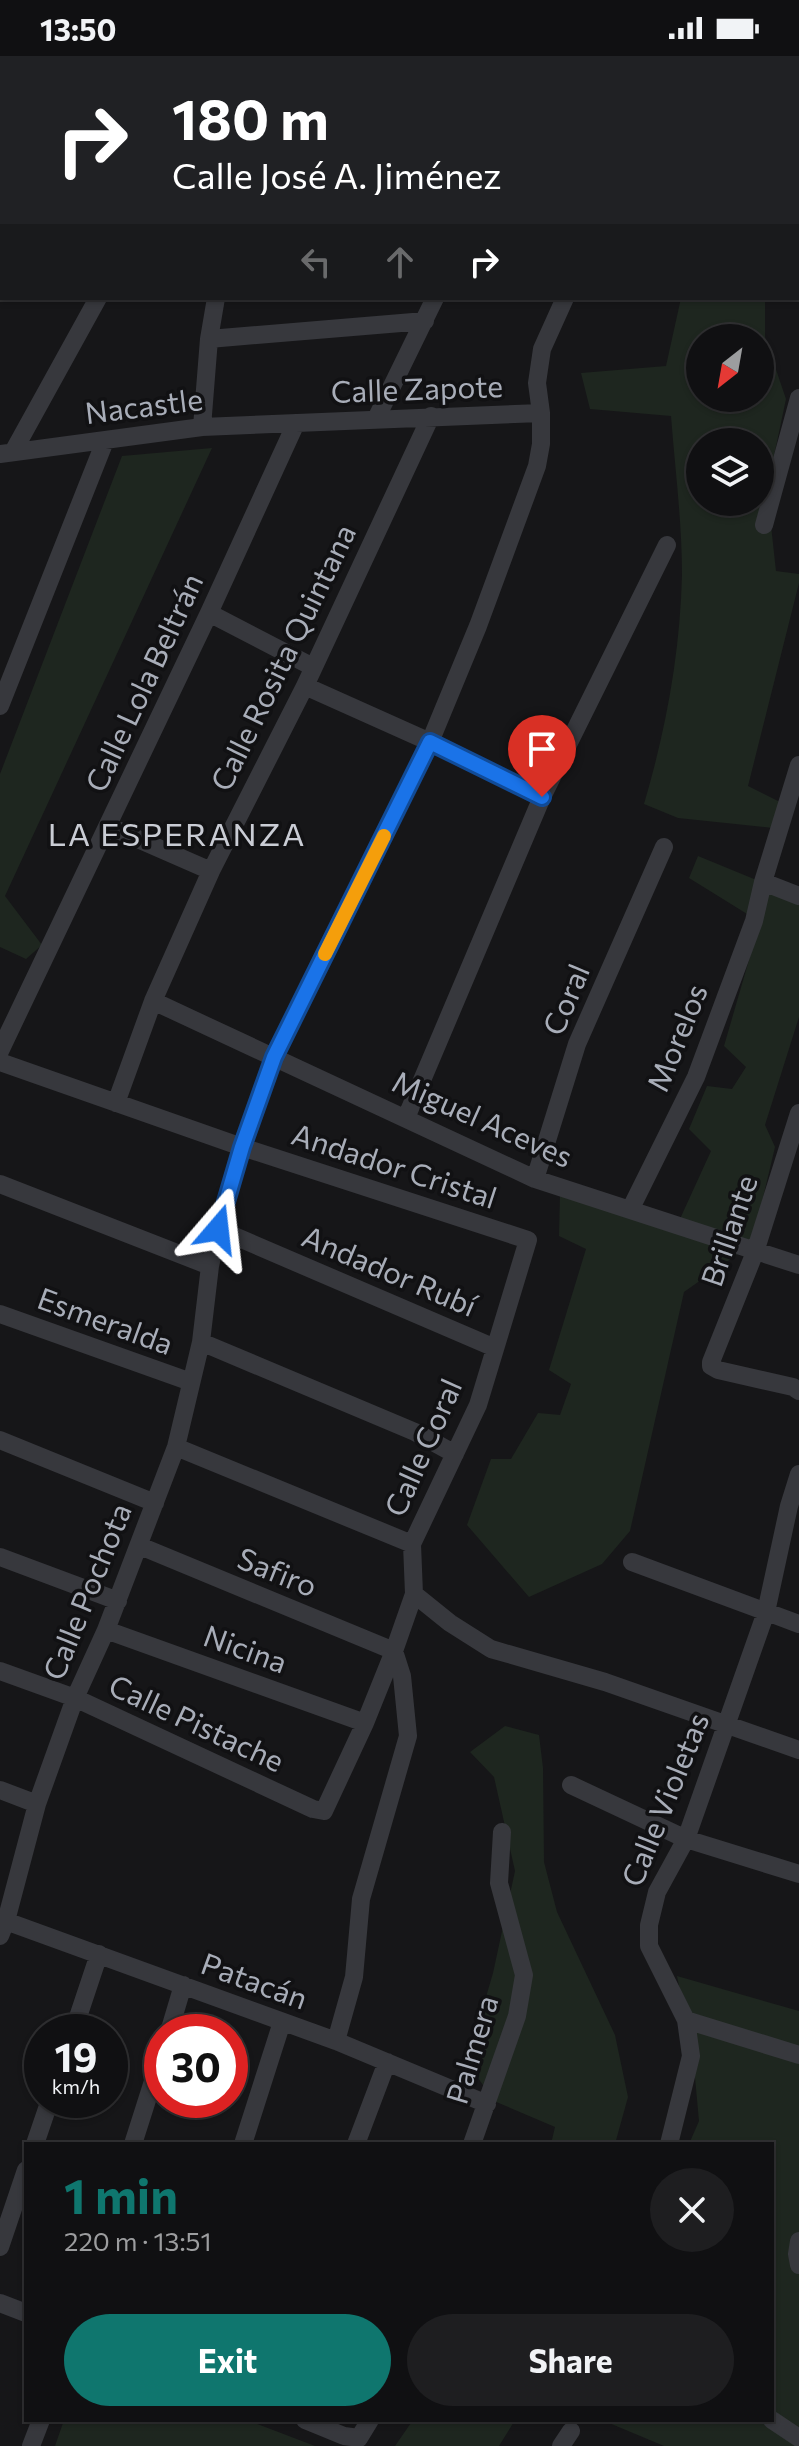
<!DOCTYPE html>
<meta charset="utf-8">
<style>
body{margin:0;font-family:Commissioner,sans-serif;background:#1e1e20;color:#f1f3f6;height:100vh;display:flex;flex-direction:column;font-size:30px;white-space:nowrap}
*{box-sizing:border-box;margin:0}
p{font-size:26px;color:#9c9d9f}
.icon{flex:none;width:44px;height:44px;fill:none;stroke:currentColor;stroke-width:2;stroke-linecap:round;stroke-linejoin:round}
.map{position:relative;flex:1;overflow:hidden}
.drawer{position:absolute;left:24px;top:2086px;width:750px;height:280px;display:flex;flex-direction:column;background:#101012;border-radius:0px;box-shadow:0 2px 6px #0004,0 0 0 2px #303032}
.drawer>*{flex:none}
.hud{position:absolute;left:0px;top:0px;width:800px;height:244px;box-shadow:0 2px 6px #0004,0 0 0 2px #303032;background:#202124;color:#fff;overflow:hidden}
.needle{width:52px;rotate:211deg}
.buttons{position:absolute;left:686px;top:268px;display:grid;gap:16px}
.buttons a{display:grid;place-items:center;width:88px;height:88px;border-radius:50%;background:#101012;box-shadow:0 2px 6px #0004,0 0 0 2px #303032;font-size:40px}
.speed{position:absolute;left:24px;top:1958px;display:flex;gap:16px;font-size:40px;font-weight:700;text-align:center}
.speed>*{display:grid;place-content:center;width:104px;height:104px;border-radius:50%;background:#101012;box-shadow:0 2px 6px #0004,0 0 0 2px #303032;line-height:1}
.speed small{font-size:20px;font-weight:400}
.speed .limit{border:12px solid #d22;background:#fff;color:#111}
.pin{position:absolute;display:grid;place-items:center;width:68px;height:68px;color:#fff;margin:-82px -34px;border-radius:50% 50% 50% 0;rotate:-45deg;box-shadow:0 0 8px #0007}
.pin .icon{rotate:45deg}
.me{position:absolute;width:88px;margin:-44px;rotate:17deg;stroke-linejoin:round;filter:drop-shadow(0 0 6px #0008)}
.turn{display:flex;align-items:center;gap:28px;height:168px;padding:0 40px;font-size:36px}
.turn .icon{width:104px;height:104px;stroke-width:2.5}
.turn b{display:block;font-size:56px;line-height:68px}
.lanes{display:flex;align-items:center;height:76px;padding:0 40px;background:#0003;justify-content:center;gap:40px;direction:ltr}
.lanes .off{opacity:.35}
.round{display:grid;place-items:center;flex:none;width:84px;height:84px;border-radius:42px;background:#1e1e20}
.headline{display:flex;align-items:center;justify-content:space-between;height:136px;padding:0 40px}
h1{font-size:48px;font-weight:700;line-height:60px;color:#0f766e}
.cta{display:flex;gap:16px;margin-top:auto;padding:16px 40px}
.cta a{flex:1;height:92px;border-radius:48px;background:#0f766e;color:#fff;font-size:32px;font-weight:700;line-height:92px;text-align:center}
.cta a+a{background:#1e1e20;color:#f1f3f6}
.status{display:flex;justify-content:space-between;align-items:center;height:56px;padding:0 40px;background:#101012;direction:ltr}
.status svg{height:22px;fill:currentColor}
.map>svg:first-child{display:block}
</style>
<div class="status"><b>13:50</b><svg viewBox="0 0 49 12"><path d="M0 12V9h3v3zM5 12V6h3v6zM10 12V3h3v9zM15 12V0h3v12zM26 1h20v11H26zM47 4h2v5h-2z"/></svg></div>
<div class="map">
<svg width="799" height="2390" viewBox="0 0 799 2390">
<rect width="100%" height="100%" fill="#161618"/>
<!-- green -->
<path fill="#1e261f" fill-rule="evenodd" d="M236 0H799V156L798 2Z
M681 242H765V281L786 343 767 433 776 515 799 518V527L748 730 784 748 773 772 678 762 644 748C666 673 680 598 682 519 682 466 675 412 671 360L590 353 581 317 666 310ZM700 282H760V342H700ZM700 386H760V446H700Z
M212 392 5 840 42 889 26 903 0 891V718L122 400Z
M698 800 754 823 799 846V961L765 1069 775 1091 752 1188 684 1236 630 1475 602 1508 529 1541 467 1469 491 1403H511L538 1357 560 1359 571 1328 549 1314 586 1193 559 1180 560 1139 674 1176 711 1095 689 1073 707 1030 732 1033 746 1011 724 990 760 866 689 822Z
M505 1670 539 1679 543 1712 544 1806 557 1856 615 1979 628 2041 615 2088H551L555 2071 494 2045 467 2006 493 1917 515 1815 494 1721 470 1696Z
M677 1920 799 1955V2390H664L602 2364H772V2088H689L699 2065 693 1999Z
M64 2364H247L315 2390H55Z
M413 2364H515L499 2390H395Z"/>
<g fill="none" stroke-linecap="round" stroke-linejoin="round">
<!-- street -->
<path stroke="#37383d" stroke-width="18" d="M0 188 2 184
M209 283 425 265
M376 363 435 242
M202 371 209 283 216 242
M13 396 98 242
M0 398 202 371 541 357
M764 469 799 342
M209 557 313 611
M305 630 430 686 542 741
M0 650 105 385
M108 770 211 815
M763 826 799 840
M153 945 535 1123 799 1209
M0 995 209 557 296 367
M0 1006 242 1091 528 1184 478 1349 412 1488 414 1538 394 1595 365 1667 324 1755 313 1753 75 1642 0 1615
M116 1047 153 945 211 815 305 630 431 360
M799 1057 755 1196 711 1306V1310L718 1314 793 1331 799 1335
M406 1062 542 741 667 489
M535 1123 577 988 664 791
M0 1128 210 1210
M631 1152 696 1021 754 865 763 826 799 709
M218 1173 495 1292
M0 1258 191 1326
M201 1286 415 1376 455 1398
M0 1384 155 1447
M176 1391 412 1488
M140 1490 394 1595 402 1620 408 1680 361 1843 354 1921 336 1985
M0 1501 118 1545
M632 1506 799 1568
M414 1538 450 1567 491 1593 605 1626 799 1694
M106 1574 365 1667
M571 1729 686 1783 799 1818
M0 1734 37 1748
M0 1863 336 1985 487 2048
M0 1880 6 1865 37 1748 75 1642 106 1574 176 1391 201 1286 210 1210 218 1173 242 1091 274 1001 430 686 478 570 537 410 541 388V357L537 327 542 293 565 242
M686 1964 799 1999
M73 1976 99 1898
M169 1976 183 1929
M35 2088 50 2044
M133 2088 162 1997
M243 2088 282 1966
M356 2088 387 2006
M472 2088 517 1960 524 1919 499 1827 502 1776
M669 2088 691 2000 686 1964 649 1890V1869L657 1836 686 1783 766 1556 789 1450 799 1418
M799 2185 797 2198 799 2209
M0 2191 26 2114
M0 2247 26 2257
M305 2364 344 2380 359 2382 370 2364
M772 2364 799 2382
M31 2390 41 2364
M561 2390 571 2375"/>
</g>
<g fill="none" stroke-linecap="round" stroke-linejoin="round">
<!-- route casing -->
<g stroke="#114b97" stroke-width="20">
<path id="route" d="M218 1173 242 1091 274 1001 430 686 542 741"/>
</g>
<!-- route -->
<use href="#route" stroke="#1a73e8" stroke-width="14"/>
<!-- slow -->
<path stroke="#f59e0b" stroke-width="14" d="M325 898 384 780"/>
</g>
<g text-anchor="middle" stroke-width="7" stroke-linejoin="round" paint-order="stroke">
<!-- street labels -->
<g font-size="30" fill="#a8adb8" stroke="#111113">
<text transform="translate(417 334) rotate(-2)" y="10">Calle Zapote</text>
<text transform="translate(144 351) rotate(-7)" y="10">Nacastle</text>
<text transform="translate(284 602) rotate(-64)" y="10">Calle Rosita Quintana</text>
<text transform="translate(145 627) rotate(-65)" y="10">Calle Lola Beltrán</text>
<text transform="translate(567 944) rotate(-67)" y="10">Coral</text>
<text transform="translate(678 982) rotate(-68)" y="10">Morelos</text>
<text transform="translate(482 1064) rotate(24)" y="10">Miguel Aceves</text>
<text transform="translate(394 1111) rotate(18)" y="10">Andador Cristal</text>
<text transform="translate(730 1175) rotate(-71)" y="10">Brillante</text>
<text transform="translate(389 1216) rotate(23)" y="10">Andador Rubí</text>
<text transform="translate(105 1266) rotate(20)" y="10">Esmeralda</text>
<text transform="translate(424 1392) rotate(-66)" y="10">Calle Coral</text>
<text transform="translate(277 1517) rotate(22)" y="10">Safiro</text>
<text transform="translate(88 1536) rotate(-68)" y="10">Calle Pochota</text>
<text transform="translate(245 1594) rotate(20)" y="10">Nicina</text>
<text transform="translate(196 1668) rotate(25)" y="10">Calle Pistache</text>
<text transform="translate(666 1744) rotate(-68)" y="10">Calle Violetas</text>
<text transform="translate(254 1926) rotate(20)" y="10">Patacán</text>
<text transform="translate(473 1994) rotate(-73)" y="10">Palmera</text>
</g>
<!-- neighbourhood labels -->
<g font-size="32" letter-spacing="2" fill="#c9ccd4" stroke="#111113">
<text x="177" y="790">LA ESPERANZA</text>
</g>
</g>
</svg>
<div class="buttons">
<a><svg class="needle" viewBox="-14 -14 28 28"><path d="M0-13l5 13h-10z" fill="#e53935"/><path d="M0 13l5-13h-10z" fill="#9c9d9f"/></svg></a>
<a><svg class="icon" aria-label="layers" viewBox="0 0 24 24"><path d="M12 4l9 5-9 5-9-5zM3 14l9 5 9-5"/></svg></a>
</div>
<div class="speed"><div>19<small>km/h</small></div><div class="limit">30</div></div>
<div class="pin" style="left:542px;top:741px;background:#d93025"><svg class="icon" aria-label="arrive" viewBox="0 0 24 24"><path d="M6 21V4h12l-3 4 3 4H6"/></svg></div>
<svg class="me" style="left:218px;top:1173px" viewBox="-20 -20 40 40"><path d="M0-17L14 15 0 8-14 15z" fill="#1a73e8" stroke="#fff" stroke-width="4"/></svg>
<div class="hud">
<div class="turn"><svg class="icon" aria-label="right" viewBox="0 0 24 24"><path d="M7 20v-9h11M14 6l5 5-5 5"/></svg><div><b>180 m</b>Calle José A. Jiménez</div></div>
<div class="lanes"><svg class="icon off" aria-label="left" viewBox="0 0 24 24"><path d="M17 20v-9H6M10 6l-5 5 5 5"/></svg><svg class="icon off" aria-label="ahead" viewBox="0 0 24 24"><path d="M12 20V5M6 11l6-6 6 6"/></svg><svg class="icon" aria-label="right" viewBox="0 0 24 24"><path d="M7 20v-9h11M14 6l5 5-5 5"/></svg></div>
</div>
<section class="drawer">
<div class="headline"><div><h1>1 min</h1><p>220 m · 13:51</p></div><a class="round"><svg class="icon" aria-label="close" viewBox="0 0 24 24"><path d="M6 6l12 12M18 6L6 18"/></svg></a></div>
<div class="cta"><a>Exit</a><a>Share</a></div>
</section>
</div>
